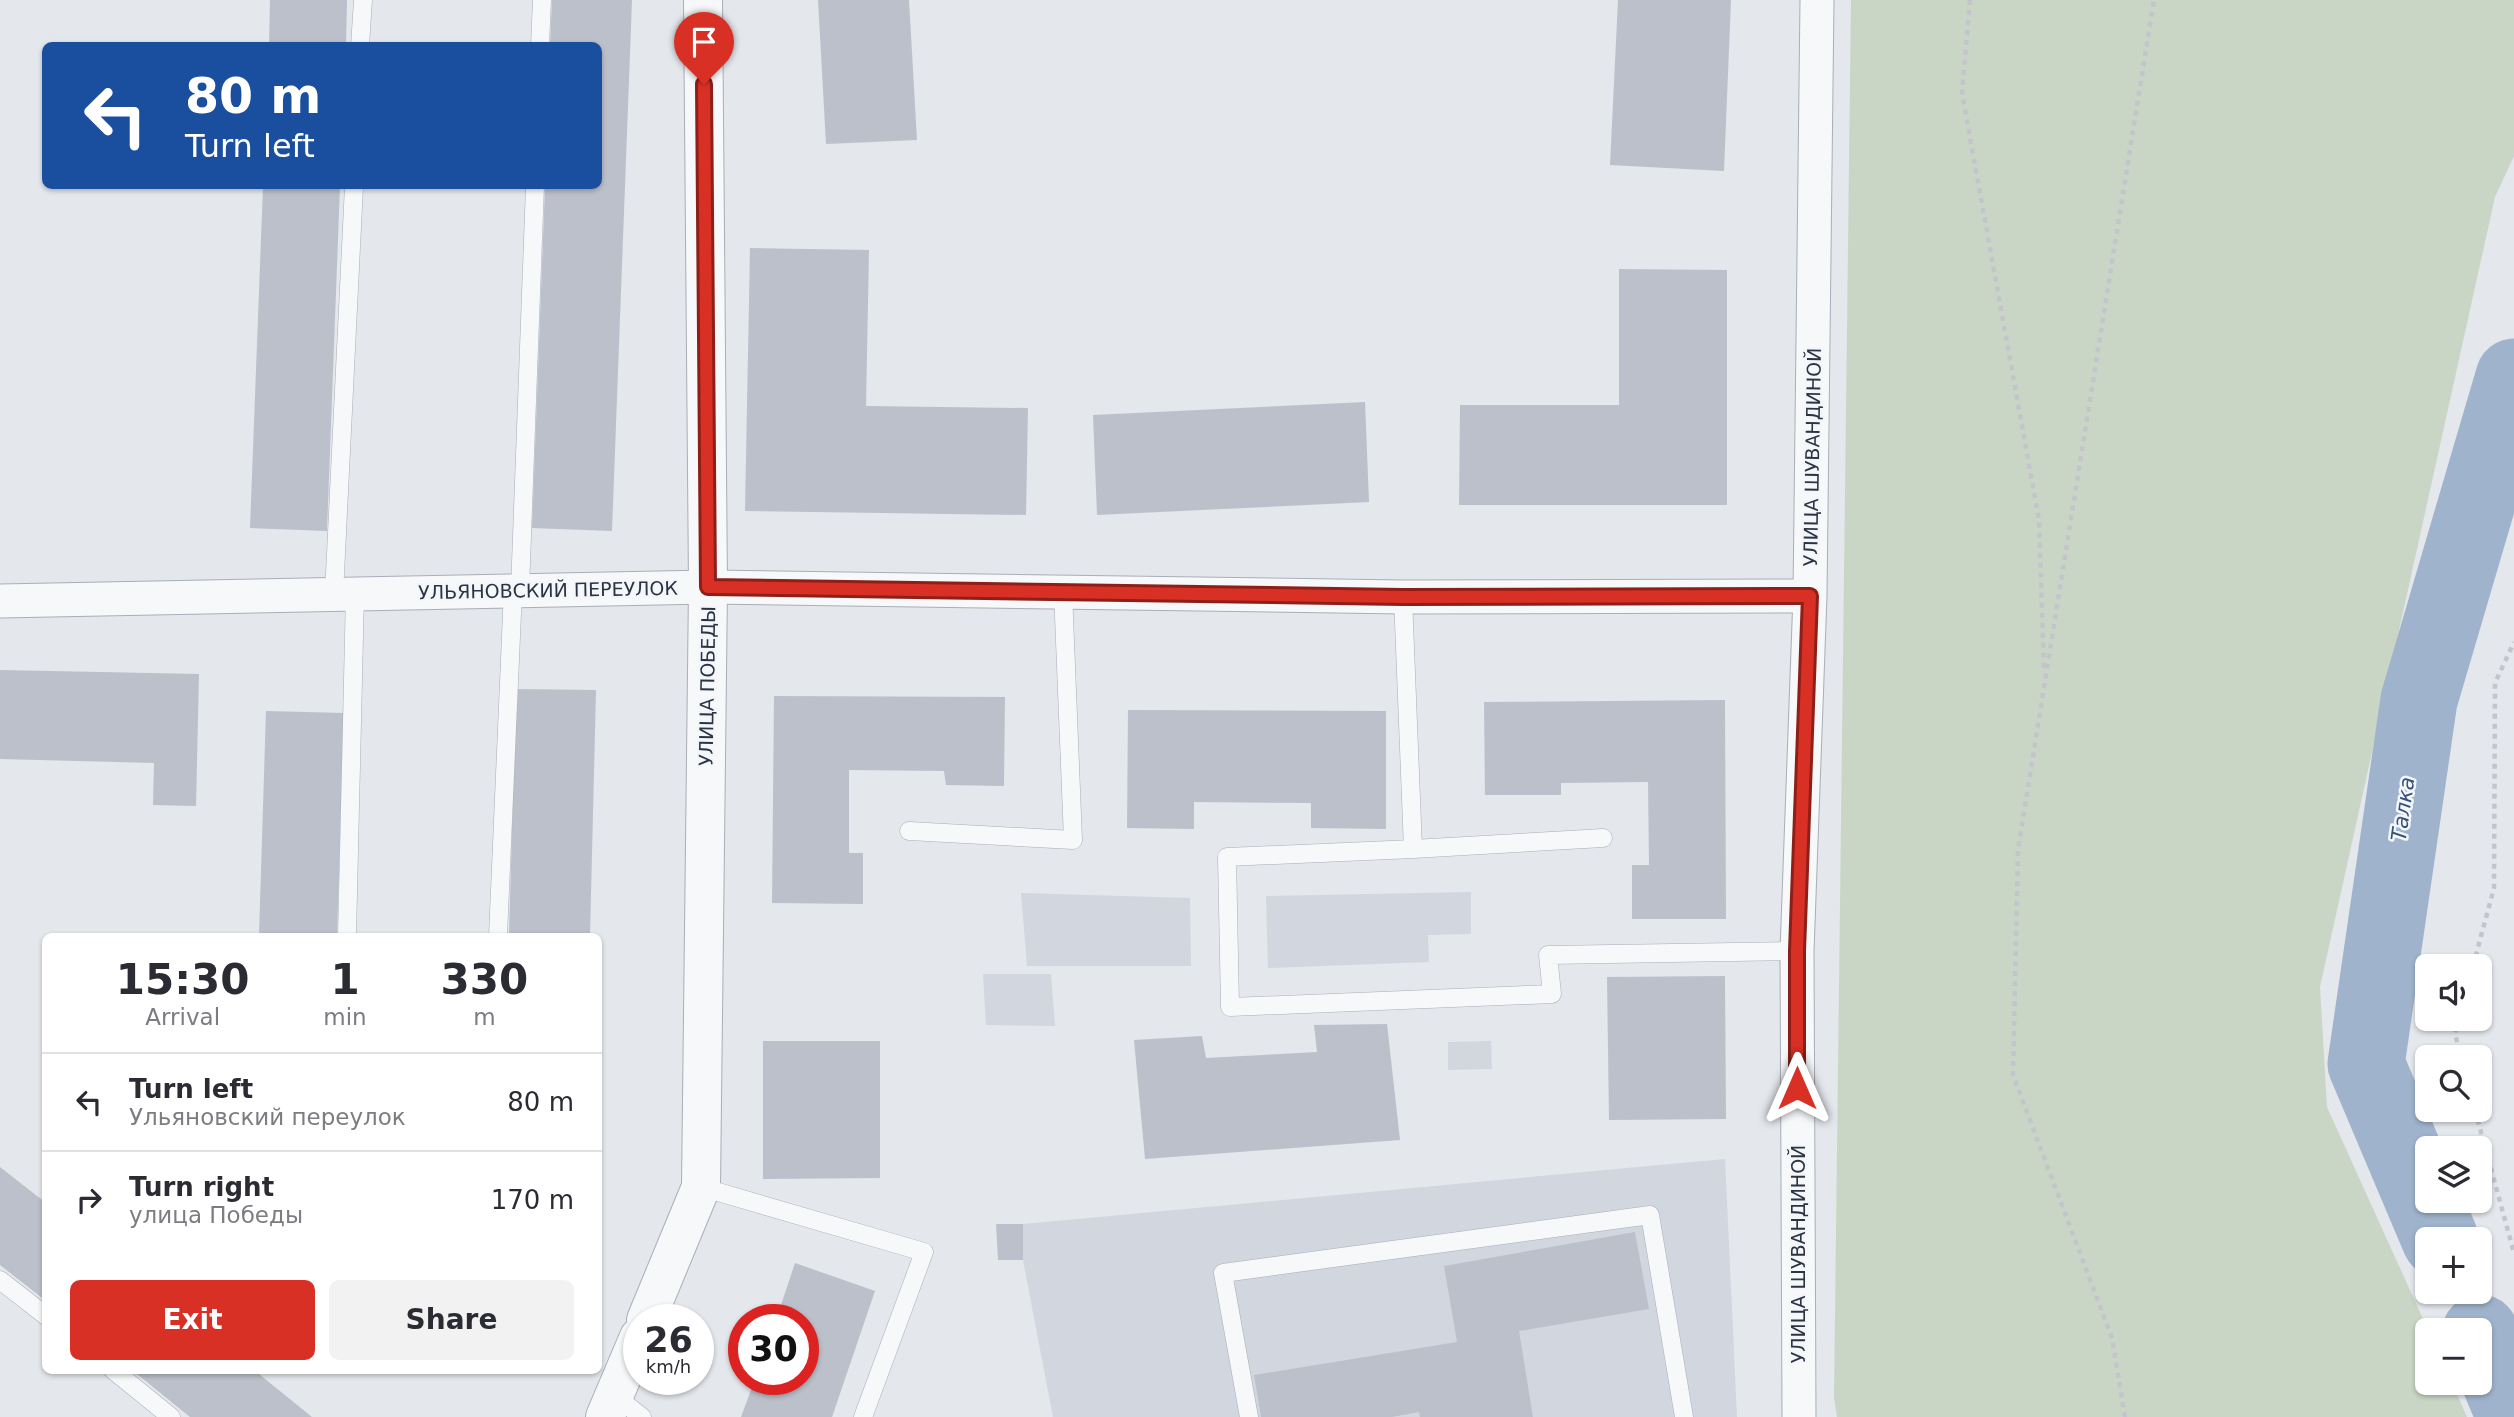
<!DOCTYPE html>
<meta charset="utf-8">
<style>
body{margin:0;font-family:"DejaVu Sans",sans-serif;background:#f2f2f3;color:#2b2b33;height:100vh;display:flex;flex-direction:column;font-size:26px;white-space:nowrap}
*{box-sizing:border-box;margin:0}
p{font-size:23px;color:#7c7c81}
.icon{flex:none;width:38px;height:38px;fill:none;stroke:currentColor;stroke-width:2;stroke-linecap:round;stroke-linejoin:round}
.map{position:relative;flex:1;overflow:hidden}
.panel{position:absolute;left:42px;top:933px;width:560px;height:441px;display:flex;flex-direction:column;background:#fff;border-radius:10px;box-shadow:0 2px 5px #0004}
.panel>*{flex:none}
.guide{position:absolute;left:42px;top:42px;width:560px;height:147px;border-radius:10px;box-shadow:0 2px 5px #0004;background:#1a4fa0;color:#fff;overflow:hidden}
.buttons{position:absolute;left:2415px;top:954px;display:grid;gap:14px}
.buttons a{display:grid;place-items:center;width:77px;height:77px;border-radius:10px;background:#fff;box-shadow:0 2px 5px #0004;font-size:35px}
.speed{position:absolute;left:623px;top:1304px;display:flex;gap:14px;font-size:35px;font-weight:700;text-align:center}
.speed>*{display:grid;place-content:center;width:91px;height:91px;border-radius:50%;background:#fff;box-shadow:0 2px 5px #0004;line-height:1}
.speed small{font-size:18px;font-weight:400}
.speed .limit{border:10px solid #d22;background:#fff;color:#111}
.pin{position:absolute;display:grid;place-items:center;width:60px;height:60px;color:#fff;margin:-72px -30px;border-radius:50% 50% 50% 0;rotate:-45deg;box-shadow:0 0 7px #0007}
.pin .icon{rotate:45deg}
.me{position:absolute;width:77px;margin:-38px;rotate:0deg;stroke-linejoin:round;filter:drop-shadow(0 0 5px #0008)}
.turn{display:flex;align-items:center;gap:24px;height:147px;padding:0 28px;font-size:32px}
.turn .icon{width:91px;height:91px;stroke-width:2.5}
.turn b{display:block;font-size:49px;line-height:60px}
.eta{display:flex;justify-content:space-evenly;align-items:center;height:119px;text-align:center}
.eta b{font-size:42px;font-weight:700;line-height:49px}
.button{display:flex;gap:14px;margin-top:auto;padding:14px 28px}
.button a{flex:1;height:80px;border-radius:10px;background:#d93025;color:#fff;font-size:28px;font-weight:700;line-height:80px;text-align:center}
.button a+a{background:#f2f2f3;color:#2b2b33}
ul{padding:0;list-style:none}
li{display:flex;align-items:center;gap:21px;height:98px;padding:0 28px;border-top:2px solid #e1e1e2}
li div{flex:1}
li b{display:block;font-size:26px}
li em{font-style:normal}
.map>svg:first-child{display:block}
</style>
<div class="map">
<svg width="2514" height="1417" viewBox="0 0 2514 1417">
<rect width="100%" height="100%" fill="#e4e7ec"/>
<!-- built -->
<path fill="#d2d6de" d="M1471 892V934L1428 935 1429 962 1268 968 1266 896Z
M1021 893 1190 898 1191 966H1027Z
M983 974H1051L1055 1026 986 1025Z
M1491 1041 1492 1069 1448 1070V1042Z
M1725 1159 1737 1417H1053L1023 1260V1224Z"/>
<!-- green -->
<path fill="#c9d6c5" d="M1851 0H2514V156L2495 197 2320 987 2327 1107 2428 1330 2427 1382 2452 1383 2467 1417H1837L1834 1398Z"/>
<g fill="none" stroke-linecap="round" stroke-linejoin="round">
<!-- river -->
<path stroke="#9fb4cc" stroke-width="77" d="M2440 1239 2366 1064 2419 700 2514 377
M2480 1333 2514 1414"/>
</g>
<!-- building -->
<path fill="#bbc0ca" d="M270 0H347L346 46H269Z
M552 0H632L612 531 532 528 545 186H598V46H550Z
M818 0H909L917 140 826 144Z
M1618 0H1731L1724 171 1610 165Z
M263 186H340L327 531 250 528Z
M750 248 869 250 866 406 1028 408 1026 515 745 511Z
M1619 269 1727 270V505H1459L1460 405H1619Z
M1365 402 1369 502 1097 515 1093 415Z
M0 670 199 674 196 806 153 805 154 763 0 759Z
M516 689 596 690 590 936H509Z
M774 696 1005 697 1004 786 946 785 944 771 849 770V853H863V904L772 903Z
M1725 700 1726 919H1632V865H1649L1648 782 1561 783V795H1485L1484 702Z
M1128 710 1386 711V829L1311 828V803L1194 802V829L1127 828Z
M266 711 344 713 337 936H259Z
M1725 976 1726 1119 1609 1120 1607 977Z
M1387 1024 1400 1140 1145 1159 1134 1040 1202 1036 1206 1058 1317 1052 1314 1025Z
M763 1041H880V1178L763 1179Z
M0 1167 46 1203V1301L0 1265Z
M996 1224H1023V1260H998Z
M1635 1232 1649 1309 1519 1331 1533 1417H1420L1419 1412 1392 1417H1261L1254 1375 1457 1342 1444 1266Z
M795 1263 875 1291 832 1417H741L755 1379H803V1320H776Z
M132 1370H254L312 1417H190Z"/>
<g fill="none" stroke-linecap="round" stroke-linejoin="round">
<!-- service casing -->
<g stroke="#a9aeb7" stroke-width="19">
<path id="service" d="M360 46 363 0
M540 46 542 0
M520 590 535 186
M334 594 354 186
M1403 597 1413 849 1603 838
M909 831 1073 840 1063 591
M1413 849 1227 857 1230 1007 1552 994 1548 955 1797 951
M347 936 355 594
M498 936 513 590
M701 1187 924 1252 863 1417
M0 1280 46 1316
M113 1370 171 1417
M614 1395 642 1417
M1249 1417 1223 1273 1650 1215 1684 1417"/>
</g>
<!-- minor casing -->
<g stroke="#a9aeb7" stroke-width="35">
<path id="minor" d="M0 601 708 587 1403 597 1810 596
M1799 1417 1797 951 1810 596 1817 0"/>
</g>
<!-- tertiary casing -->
<g stroke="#a9aeb7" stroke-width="40">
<path id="tertiary" d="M646 1320 701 1187 708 587 703 0
M605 1417 639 1337"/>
</g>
<!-- path -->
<path stroke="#c2c5cb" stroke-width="4.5" stroke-dasharray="5 5" stroke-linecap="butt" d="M1970 0 1962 93 2039 520 2044 671
M2473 966 2494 888 2495 683 2514 642
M2459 1018 2455 1034 2461 1057
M2475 1110 2514 1253
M2125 1417 2112 1338 2013 1075 2018 850 2154 0"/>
<!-- service -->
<use href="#service" stroke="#f7f8fa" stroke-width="18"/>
<!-- minor -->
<use href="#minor" stroke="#f7f8fa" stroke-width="33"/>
<!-- tertiary -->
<use href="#tertiary" stroke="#f7f8fa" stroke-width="38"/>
</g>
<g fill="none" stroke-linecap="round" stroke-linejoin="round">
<!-- route casing -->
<g stroke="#8d1f18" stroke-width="18">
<path id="route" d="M704 84 708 587 1403 597 1810 596 1797 951V1088"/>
</g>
<!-- route -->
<use href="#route" stroke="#d93025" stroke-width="12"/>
</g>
<g text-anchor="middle" stroke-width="5" stroke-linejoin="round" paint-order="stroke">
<!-- street labels -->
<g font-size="19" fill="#2b3445" stroke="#f4f6f9">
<text transform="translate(1812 457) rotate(-89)" y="7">УЛИЦА ШУВАНДИНОЙ</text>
<text transform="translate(548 590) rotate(-1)" y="7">УЛЬЯНОВСКИЙ ПЕРЕУЛОК</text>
<text transform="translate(707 686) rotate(-89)" y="7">УЛИЦА ПОБЕДЫ</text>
<text transform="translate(1798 1254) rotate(-90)" y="7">УЛИЦА ШУВАНДИНОЙ</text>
</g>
<!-- water labels -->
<g font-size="21" font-style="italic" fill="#34527a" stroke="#f4f6f9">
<text transform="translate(2403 809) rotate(-82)" y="7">Талка</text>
</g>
</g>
</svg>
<div class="buttons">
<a><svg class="icon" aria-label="sound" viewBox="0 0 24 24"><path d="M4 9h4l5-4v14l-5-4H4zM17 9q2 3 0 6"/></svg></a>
<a><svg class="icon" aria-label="search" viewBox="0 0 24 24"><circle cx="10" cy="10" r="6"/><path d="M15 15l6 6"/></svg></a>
<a><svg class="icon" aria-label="layers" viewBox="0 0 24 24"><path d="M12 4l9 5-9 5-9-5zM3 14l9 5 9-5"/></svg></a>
<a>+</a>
<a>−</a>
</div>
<div class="speed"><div>26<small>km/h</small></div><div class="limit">30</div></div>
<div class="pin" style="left:704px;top:84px;background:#d93025"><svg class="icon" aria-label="arrive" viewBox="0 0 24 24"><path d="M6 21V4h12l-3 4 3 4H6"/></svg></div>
<svg class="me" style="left:1797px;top:1088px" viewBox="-20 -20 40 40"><path d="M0-17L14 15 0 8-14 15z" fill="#d93025" stroke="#fff" stroke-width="4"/></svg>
<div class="guide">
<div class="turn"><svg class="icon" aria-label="left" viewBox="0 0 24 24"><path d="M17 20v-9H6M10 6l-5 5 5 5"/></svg><div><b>80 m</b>Turn left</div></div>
</div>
<section class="panel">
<div class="eta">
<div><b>15:30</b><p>Arrival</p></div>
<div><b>1</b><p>min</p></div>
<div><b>330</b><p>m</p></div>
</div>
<ul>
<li><svg class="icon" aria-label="left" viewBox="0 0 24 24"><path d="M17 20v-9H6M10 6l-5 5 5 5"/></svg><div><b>Turn left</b><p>Ульяновский переулок</p></div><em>80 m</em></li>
<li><svg class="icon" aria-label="right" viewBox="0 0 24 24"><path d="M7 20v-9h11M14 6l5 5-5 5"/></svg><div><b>Turn right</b><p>улица Победы</p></div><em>170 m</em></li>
</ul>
<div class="button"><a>Exit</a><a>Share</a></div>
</section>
</div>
